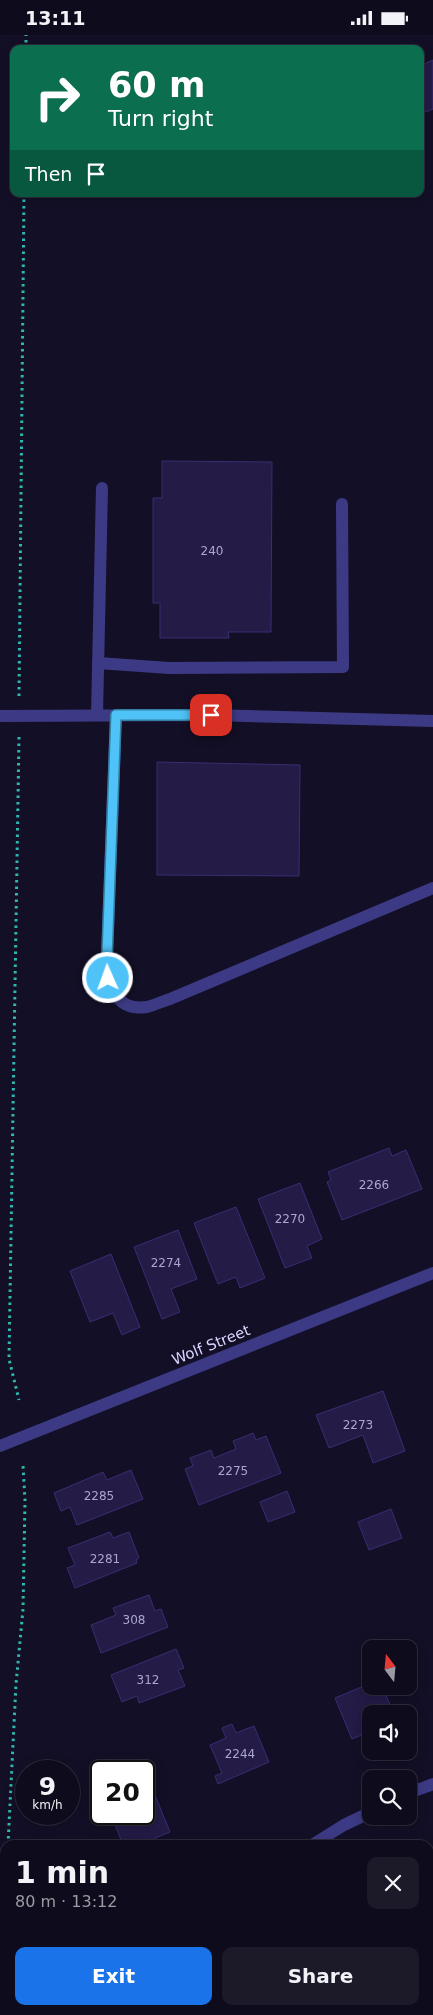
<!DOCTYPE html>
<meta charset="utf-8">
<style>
body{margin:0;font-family:"DejaVu Sans",sans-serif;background:#1c1929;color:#f1f3f6;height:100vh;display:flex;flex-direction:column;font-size:19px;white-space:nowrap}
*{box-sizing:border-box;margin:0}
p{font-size:16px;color:#9b9ba3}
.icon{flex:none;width:28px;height:28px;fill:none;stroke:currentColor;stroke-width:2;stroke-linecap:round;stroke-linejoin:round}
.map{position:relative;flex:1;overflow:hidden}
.details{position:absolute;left:0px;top:1805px;width:434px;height:175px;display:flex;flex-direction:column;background:#0e0b1c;border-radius:15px 15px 0 0;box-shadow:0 2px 12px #0003,0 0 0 1px #2e2b3b}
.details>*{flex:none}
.banner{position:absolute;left:10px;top:10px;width:414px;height:152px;border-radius:10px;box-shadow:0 2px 12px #0003,0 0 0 1px #2e2b3b;background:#0b6e4f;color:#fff;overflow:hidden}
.needle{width:32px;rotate:344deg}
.tools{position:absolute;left:362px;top:1605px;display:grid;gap:10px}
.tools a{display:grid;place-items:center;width:55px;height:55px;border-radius:10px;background:#0e0b1c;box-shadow:0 2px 12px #0003,0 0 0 1px #2e2b3b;font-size:25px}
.speed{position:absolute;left:15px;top:1725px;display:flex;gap:10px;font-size:25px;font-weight:700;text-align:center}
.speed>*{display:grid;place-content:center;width:65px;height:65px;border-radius:50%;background:#0e0b1c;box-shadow:0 2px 12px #0003,0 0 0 1px #2e2b3b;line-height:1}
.speed small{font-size:12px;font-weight:400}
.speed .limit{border:2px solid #111;border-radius:8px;background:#fff;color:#111}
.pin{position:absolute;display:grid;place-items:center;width:42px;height:42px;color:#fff;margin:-21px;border-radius:10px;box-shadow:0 2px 8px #0006}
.me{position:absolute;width:55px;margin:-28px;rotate:358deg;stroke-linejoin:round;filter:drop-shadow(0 0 4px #0008)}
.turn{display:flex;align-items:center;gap:18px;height:105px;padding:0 15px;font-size:22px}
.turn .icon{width:65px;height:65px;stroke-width:2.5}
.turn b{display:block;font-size:35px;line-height:42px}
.then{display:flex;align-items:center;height:48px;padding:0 15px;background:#0003;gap:10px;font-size:19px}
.round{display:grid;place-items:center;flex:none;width:52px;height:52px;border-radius:10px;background:#1c1929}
.summary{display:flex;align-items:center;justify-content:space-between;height:85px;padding:0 15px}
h1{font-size:30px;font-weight:800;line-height:38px}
.button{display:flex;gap:10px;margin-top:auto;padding:10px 15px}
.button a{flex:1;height:58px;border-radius:10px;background:#1a73e8;color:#fff;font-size:20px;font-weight:800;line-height:58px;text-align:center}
.button a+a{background:#1c1929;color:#f1f3f6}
.status{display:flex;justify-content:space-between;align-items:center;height:35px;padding:0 25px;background:#0e0b1c;direction:ltr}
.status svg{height:14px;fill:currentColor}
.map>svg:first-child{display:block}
</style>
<div class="status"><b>13:11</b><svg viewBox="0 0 49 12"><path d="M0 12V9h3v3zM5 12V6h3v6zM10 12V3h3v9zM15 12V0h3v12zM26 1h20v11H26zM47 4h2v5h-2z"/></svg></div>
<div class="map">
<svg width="433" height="1980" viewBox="0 0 433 1980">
<rect width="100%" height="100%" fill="#130f26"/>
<!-- building -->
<path fill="#241b47" stroke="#3b2d73" d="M433 25V74L420 79V31Z
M162 426 272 427 271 597H228L229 603H160V568H153V463H162Z
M157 727 300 730 299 841 157 840Z
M389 1113 392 1121 406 1115 422 1154 342 1185 327 1147 331 1145 328 1137Z
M300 1148 322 1204 307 1211 312 1223 285 1233 258 1164Z
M236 1172 265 1243 240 1253 236 1242 218 1249 194 1188Z
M178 1195 197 1244 171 1254 180 1277 162 1284 134 1212Z
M111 1219 140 1292 122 1300 113 1278 90 1287 70 1236Z
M383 1356 405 1416 373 1428 363 1400 329 1413 316 1380Z
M253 1398 256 1405 266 1401 281 1438 199 1470 185 1434 193 1431 190 1423 211 1415 214 1423 236 1414 233 1406Z
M131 1435 143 1464 77 1490 70 1472 61 1476 54 1458 103 1437 107 1445Z
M287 1456 295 1477 268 1487 260 1467Z
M391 1474 402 1503 369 1515 358 1487Z
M110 1497 113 1503 129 1497 139 1523 136 1525 137 1528 75 1553 67 1533 75 1530 68 1513Z
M149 1560 155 1576 161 1574 168 1592 101 1618 91 1590 116 1580 113 1573Z
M176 1614 184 1633 178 1635 185 1651 139 1668 137 1661 122 1667 111 1640Z
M371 1648V1651H382L394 1679H371V1696L352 1704 335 1663Z
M232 1689 236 1698 254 1691 269 1727 218 1749 215 1741 222 1738 210 1710 226 1703 222 1693Z
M153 1755 170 1797 155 1803 157 1807 151 1810H123L111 1779H144V1759Z
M433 1813V1871L429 1873V1814Z
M170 1975H222L224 1980H172Z"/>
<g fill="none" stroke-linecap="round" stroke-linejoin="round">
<!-- path -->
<path stroke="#2fb8b0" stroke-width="3" stroke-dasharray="2.5 4" stroke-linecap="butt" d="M26 14V0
M19 661 24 159
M19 702 9 1324 19 1365
M8 1810 16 1649 23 1574 25 1465 23 1431
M5 1866V1880"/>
<!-- service -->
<path stroke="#3d3a85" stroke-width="12" d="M98 628 169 633 343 632 342 469
M97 680 102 453
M116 680 107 921C108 947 113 977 147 972 155 970 163 966 170 964L433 853
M0 681 211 680 433 686"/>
<!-- minor -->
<path stroke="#3d3a85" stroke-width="12" d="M0 1411 433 1238
M409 1758 433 1749
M312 1810 344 1790 371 1777
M0 1944 5 1945"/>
</g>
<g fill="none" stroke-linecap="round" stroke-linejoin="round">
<!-- route casing -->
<g stroke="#337fa1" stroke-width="12">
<path id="route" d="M108 943 107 922 116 680H211"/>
</g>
<!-- route -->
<use href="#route" stroke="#4fc3f7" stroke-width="9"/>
</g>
<g text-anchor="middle" stroke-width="5" stroke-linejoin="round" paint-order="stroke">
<!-- number labels -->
<g font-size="12" fill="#aca6d1">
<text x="212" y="520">240</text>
<text x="374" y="1154">2266</text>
<text x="290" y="1188">2270</text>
<text x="166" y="1232">2274</text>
<text x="358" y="1394">2273</text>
<text x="233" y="1440">2275</text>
<text x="99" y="1465">2285</text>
<text x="105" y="1528">2281</text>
<text x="134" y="1589">308</text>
<text x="148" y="1649">312</text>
<text x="240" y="1723">2244</text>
</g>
<!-- street labels -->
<g font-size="15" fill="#d9d4ff" stroke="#130f26">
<text transform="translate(211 1310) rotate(-22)" y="5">Wolf Street</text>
</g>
</g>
</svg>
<div class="tools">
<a><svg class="needle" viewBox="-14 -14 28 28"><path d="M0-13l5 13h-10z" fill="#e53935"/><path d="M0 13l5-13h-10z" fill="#9b9ba3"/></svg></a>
<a><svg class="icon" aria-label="sound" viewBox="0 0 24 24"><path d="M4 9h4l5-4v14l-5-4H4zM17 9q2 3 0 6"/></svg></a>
<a><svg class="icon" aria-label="search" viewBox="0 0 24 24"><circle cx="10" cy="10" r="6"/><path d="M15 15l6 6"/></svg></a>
</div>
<div class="speed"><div>9<small>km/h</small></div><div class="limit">20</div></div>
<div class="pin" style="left:211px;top:680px;background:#d93025"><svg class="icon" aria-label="arrive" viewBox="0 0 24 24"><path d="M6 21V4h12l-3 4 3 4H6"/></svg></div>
<svg class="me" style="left:108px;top:943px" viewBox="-20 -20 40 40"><circle r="17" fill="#4fc3f7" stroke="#fff" stroke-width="3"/><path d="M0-11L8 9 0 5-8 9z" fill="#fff"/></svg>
<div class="banner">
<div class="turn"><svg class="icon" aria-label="right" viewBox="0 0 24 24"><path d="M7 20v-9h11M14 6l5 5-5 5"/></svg><div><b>60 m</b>Turn right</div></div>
<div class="then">Then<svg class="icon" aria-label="arrive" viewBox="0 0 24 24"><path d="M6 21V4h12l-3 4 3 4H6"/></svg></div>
</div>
<section class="details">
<div class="summary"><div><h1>1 min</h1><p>80 m · 13:12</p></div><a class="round"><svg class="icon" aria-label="close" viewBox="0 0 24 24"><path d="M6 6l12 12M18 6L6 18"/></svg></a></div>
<div class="button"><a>Exit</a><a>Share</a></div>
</section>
</div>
